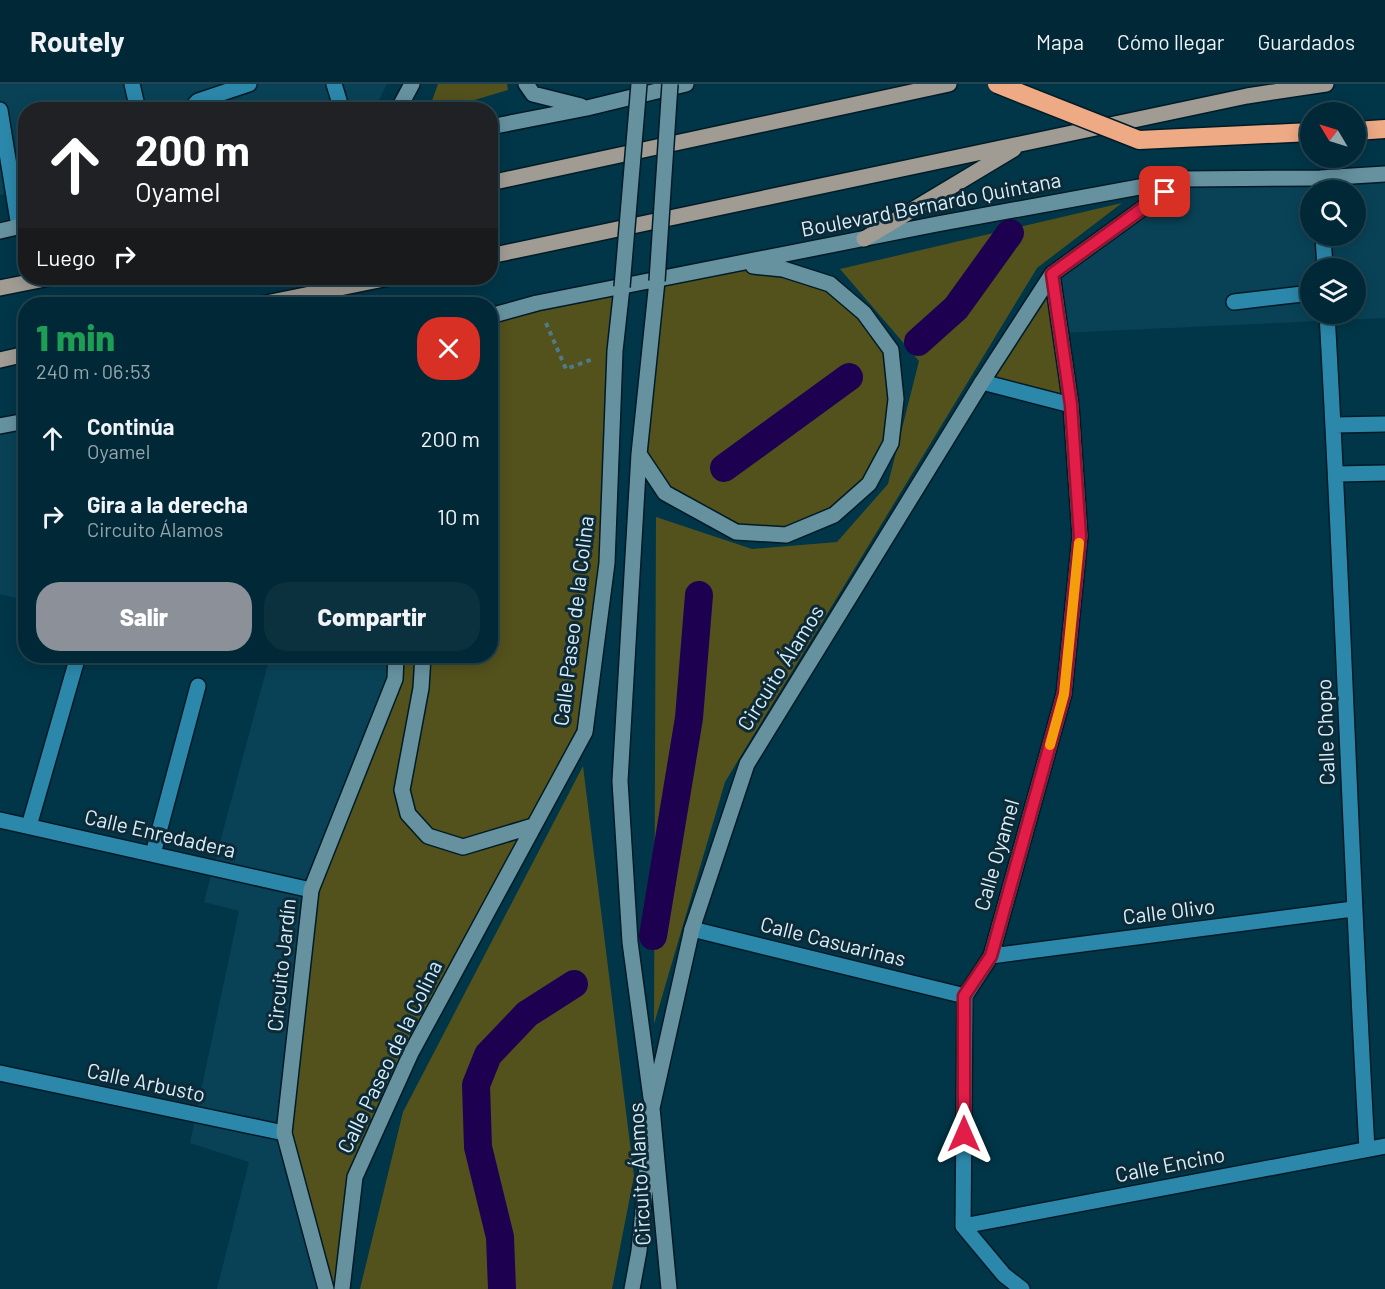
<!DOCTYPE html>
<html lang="es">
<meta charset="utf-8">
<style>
body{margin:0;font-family:Barlow,sans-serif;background:#0b303e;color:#f1f3f6;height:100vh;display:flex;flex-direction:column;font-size:22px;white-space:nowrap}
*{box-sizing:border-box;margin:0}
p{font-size:20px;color:#96a6ad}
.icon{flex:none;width:33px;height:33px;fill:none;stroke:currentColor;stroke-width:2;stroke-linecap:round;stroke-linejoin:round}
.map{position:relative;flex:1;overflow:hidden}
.panel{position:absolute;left:18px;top:213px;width:480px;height:366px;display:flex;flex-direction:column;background:#012836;border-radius:24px;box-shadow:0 3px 15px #0003,0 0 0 2px #234451}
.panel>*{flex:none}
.guide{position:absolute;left:18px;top:18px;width:480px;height:183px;border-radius:24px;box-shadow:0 3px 15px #0003,0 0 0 2px #234451;background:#202124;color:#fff;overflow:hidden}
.needle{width:39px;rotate:308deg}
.fabs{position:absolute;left:1300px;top:18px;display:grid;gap:12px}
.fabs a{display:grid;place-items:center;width:66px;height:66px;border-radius:50%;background:#012836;box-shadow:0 3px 15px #0003,0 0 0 2px #234451;font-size:30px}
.pin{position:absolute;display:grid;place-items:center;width:51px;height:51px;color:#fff;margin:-26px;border-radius:12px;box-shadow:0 3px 9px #0006}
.me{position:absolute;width:66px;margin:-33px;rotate:0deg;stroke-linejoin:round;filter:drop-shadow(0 0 4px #0008)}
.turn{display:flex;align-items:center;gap:21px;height:126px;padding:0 18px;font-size:27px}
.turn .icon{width:78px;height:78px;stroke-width:2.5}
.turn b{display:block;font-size:42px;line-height:51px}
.then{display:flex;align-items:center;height:57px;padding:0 18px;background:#0003;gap:12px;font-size:22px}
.round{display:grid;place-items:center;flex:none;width:63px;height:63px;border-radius:24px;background:#0b303e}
.head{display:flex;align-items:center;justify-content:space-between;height:102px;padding:0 18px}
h1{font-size:36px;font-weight:800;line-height:45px;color:#1e9e55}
.cta{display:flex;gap:12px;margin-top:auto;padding:12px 18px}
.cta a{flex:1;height:69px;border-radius:24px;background:#8c9099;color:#fff;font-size:24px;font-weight:800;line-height:69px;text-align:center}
.cta a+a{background:#0b303e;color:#f1f3f6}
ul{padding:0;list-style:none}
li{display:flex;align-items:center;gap:18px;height:78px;padding:0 18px}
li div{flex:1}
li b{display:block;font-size:22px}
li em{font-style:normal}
header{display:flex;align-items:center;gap:36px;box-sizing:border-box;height:84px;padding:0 30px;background:#012836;border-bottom:2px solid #234451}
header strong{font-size:28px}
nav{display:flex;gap:33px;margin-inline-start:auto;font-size:21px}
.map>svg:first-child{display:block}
</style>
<header>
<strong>Routely</strong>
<nav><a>Mapa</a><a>Cómo llegar</a><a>Guardados</a></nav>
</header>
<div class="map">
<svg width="1385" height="1205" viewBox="0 0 1385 1205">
<rect width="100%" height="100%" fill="#013648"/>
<!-- built -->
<path fill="#094257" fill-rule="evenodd" d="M0 0H387L377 20 367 25 26 26 25 106 0 111Z
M1385 90V234L1060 249 1052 190 1183 95ZM1311 106H1356V152H1311ZM1311 184H1356V230H1311Z
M25 337V516L0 510V342Z
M270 572H396L326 1205H217L249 1078 190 1059 239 827 204 818Z"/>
<!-- green -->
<path fill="#53521d" d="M438 0H507L508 6 444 25H429Z
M1122 119 1037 184 725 698 654 940 656 433 752 465 837 458 888 400 919 277 840 185Z
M735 181 830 200 891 266V359L869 400 834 431 786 451 736 448 665 409 639 370 657 197Z
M1052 190 1071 321 982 298Z
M621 202 607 479 585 648 355 1093 342 1205H326L284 1049 311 806 396 572H490L491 232Z
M583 682 634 1092 612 1205H360L403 1028Z"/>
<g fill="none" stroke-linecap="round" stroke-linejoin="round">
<!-- canal -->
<path stroke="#1e0051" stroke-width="28" d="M918 258 956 224 1010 149
M724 384 849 293
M653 852 689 634 699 511
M502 1205 500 1153 478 1063 476 1001 488 971 527 930 574 900"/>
<!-- lane casing -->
<g stroke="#011b26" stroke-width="18">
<path id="lane" d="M132 0 138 26
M334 0 342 26
M0 26 19 143
M194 26 195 20 198 17 249 0
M1234 218 1311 209"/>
</g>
<!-- street casing -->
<g stroke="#011b26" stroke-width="18">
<path id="street" d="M1323 152 1325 184
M1327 230C1343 508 1351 786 1367 1065
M982 298 1071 321
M1334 341 1385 340
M1337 390 1385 389
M0 736 311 806
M29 742 78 572
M153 770 198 602
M692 845 965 912
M991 872 1353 825
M0 989 284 1049
M963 1142 1385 1062
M1022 1205 1004 1191 963 1142 965 912 991 872 1064 610 1080 452 1071 321 1052 190"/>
</g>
<!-- secondary casing -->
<g stroke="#011b26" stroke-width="18">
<path id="secondary" d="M526 0 533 10 581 22
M398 26 412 0
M490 43 587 24 686 0
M0 147 26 141
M490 232 537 219 937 140 1183 95 1320 94 1385 90
M0 342 26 337
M639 370 665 409 736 448 786 451 834 431 869 400 891 359 896 315 891 266 864 229 830 200 783 185 753 182
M423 572 421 604 402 706 408 730 428 752 463 763 533 742
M651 1014 630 858 620 697 639 370 657 197
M326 1205 284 1049 311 806 395 595 396 572
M342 1205 355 1093 411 969 585 648 607 479 615 267 622 203
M632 1205 639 1167 649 1062
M669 1205 652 1024 692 845 747 680 982 298 1052 190 1183 95"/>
</g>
<!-- primary casing -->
<g stroke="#011b26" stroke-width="18">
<path id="primary" d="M490 99 949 0
M864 155 1014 65
M490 172 1247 12 1326 0
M0 204 50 194
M261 220 389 194
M0 276 26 270"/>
</g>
<!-- highway casing -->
<g stroke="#011b26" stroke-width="21">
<path id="highway" d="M1356 47 1385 45"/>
</g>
<!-- path -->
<path stroke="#4f7a8a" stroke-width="4" stroke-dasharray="4.5 4.5" stroke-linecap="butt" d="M546 239 566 285 593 275"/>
<!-- lane -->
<use href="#lane" stroke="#2c88ab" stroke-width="15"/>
<!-- street -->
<use href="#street" stroke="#2c88ab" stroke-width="15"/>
<!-- secondary -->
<use href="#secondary" stroke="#6692a0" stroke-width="15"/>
<!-- primary -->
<use href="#primary" stroke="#a09c94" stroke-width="15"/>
<!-- highway -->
<use href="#highway" stroke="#eea985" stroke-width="18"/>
<!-- secondary-bridge casing -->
<g stroke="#011b26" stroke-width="18" stroke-linecap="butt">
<path id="secondary-bridge" d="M657 197 670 0
M622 203 639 0"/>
</g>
<!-- highway-bridge casing -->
<g stroke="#011b26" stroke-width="21" stroke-linecap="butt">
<path id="highway-bridge" d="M997 0 1139 56 1311 48"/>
</g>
<!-- secondary-bridge -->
<use href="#secondary-bridge" stroke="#6692a0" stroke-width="15"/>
<!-- highway-bridge -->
<use href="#highway-bridge" stroke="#eea985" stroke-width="18"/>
</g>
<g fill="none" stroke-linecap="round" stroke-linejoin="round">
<!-- route casing -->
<g stroke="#92132f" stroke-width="15">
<path id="route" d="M964 1050V912L991 872 1064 610 1080 452 1071 321 1052 190 1165 108"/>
</g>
<!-- route -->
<use href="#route" stroke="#e11d48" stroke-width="10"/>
<!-- slow -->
<path stroke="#f59e0b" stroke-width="10" d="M1050 661 1064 610 1079 459"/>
</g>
<g text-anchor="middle" stroke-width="6" stroke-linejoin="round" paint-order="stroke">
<!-- street labels -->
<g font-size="21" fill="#d7effb" stroke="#0e2a36">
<text transform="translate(931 121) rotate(-11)" y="7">Boulevard Bernardo Quintana</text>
<text transform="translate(574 537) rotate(-83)" y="7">Calle Paseo de la Colina</text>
<text transform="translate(781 584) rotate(-58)" y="7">Circuito Álamos</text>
<text transform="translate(1326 648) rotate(-92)" y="7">Calle Chopo</text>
<text transform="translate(160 750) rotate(13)" y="7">Calle Enredadera</text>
<text transform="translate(997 771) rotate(-74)" y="7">Calle Oyamel</text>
<text transform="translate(1169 828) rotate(-7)" y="7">Calle Olivo</text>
<text transform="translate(833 858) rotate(14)" y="7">Calle Casuarinas</text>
<text transform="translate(282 881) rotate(-84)" y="7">Circuito Jardín</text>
<text transform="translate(390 973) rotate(-64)" y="7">Calle Paseo de la Colina</text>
<text transform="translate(146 999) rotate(12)" y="7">Calle Arbusto</text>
<text transform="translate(1170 1081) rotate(-11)" y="7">Calle Encino</text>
<text transform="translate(640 1090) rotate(-93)" y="7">Circuito Álamos</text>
</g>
</g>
</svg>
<div class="fabs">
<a><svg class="needle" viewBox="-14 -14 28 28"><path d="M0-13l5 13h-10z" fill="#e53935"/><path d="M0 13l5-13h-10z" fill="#96a6ad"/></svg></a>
<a><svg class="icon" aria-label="search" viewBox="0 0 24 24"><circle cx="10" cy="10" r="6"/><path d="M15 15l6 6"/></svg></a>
<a><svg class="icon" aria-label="layers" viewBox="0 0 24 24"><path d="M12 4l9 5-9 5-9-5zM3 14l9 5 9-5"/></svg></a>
</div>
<div class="pin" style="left:1165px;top:108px;background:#d93025"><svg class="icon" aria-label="arrive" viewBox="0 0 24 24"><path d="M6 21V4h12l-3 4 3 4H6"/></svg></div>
<svg class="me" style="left:964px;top:1050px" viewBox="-20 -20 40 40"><path d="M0-17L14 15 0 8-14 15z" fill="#e11d48" stroke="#fff" stroke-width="4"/></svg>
<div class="guide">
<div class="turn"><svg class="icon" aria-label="ahead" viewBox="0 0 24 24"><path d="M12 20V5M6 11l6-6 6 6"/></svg><div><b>200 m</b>Oyamel</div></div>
<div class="then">Luego<svg class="icon" aria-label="right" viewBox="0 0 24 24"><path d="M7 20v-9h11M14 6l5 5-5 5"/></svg></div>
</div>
<section class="panel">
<div class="head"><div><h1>1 min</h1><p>240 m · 06:53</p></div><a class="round" style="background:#d93025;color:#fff"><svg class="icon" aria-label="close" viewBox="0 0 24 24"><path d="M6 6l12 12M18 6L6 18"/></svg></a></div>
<ul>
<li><svg class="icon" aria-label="ahead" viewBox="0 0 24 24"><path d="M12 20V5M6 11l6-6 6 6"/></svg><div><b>Continúa</b><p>Oyamel</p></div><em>200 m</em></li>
<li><svg class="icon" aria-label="right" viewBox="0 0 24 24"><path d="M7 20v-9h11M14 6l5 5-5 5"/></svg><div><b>Gira a la derecha</b><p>Circuito Álamos</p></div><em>10 m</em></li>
</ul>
<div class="cta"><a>Salir</a><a>Compartir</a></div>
</section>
</div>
